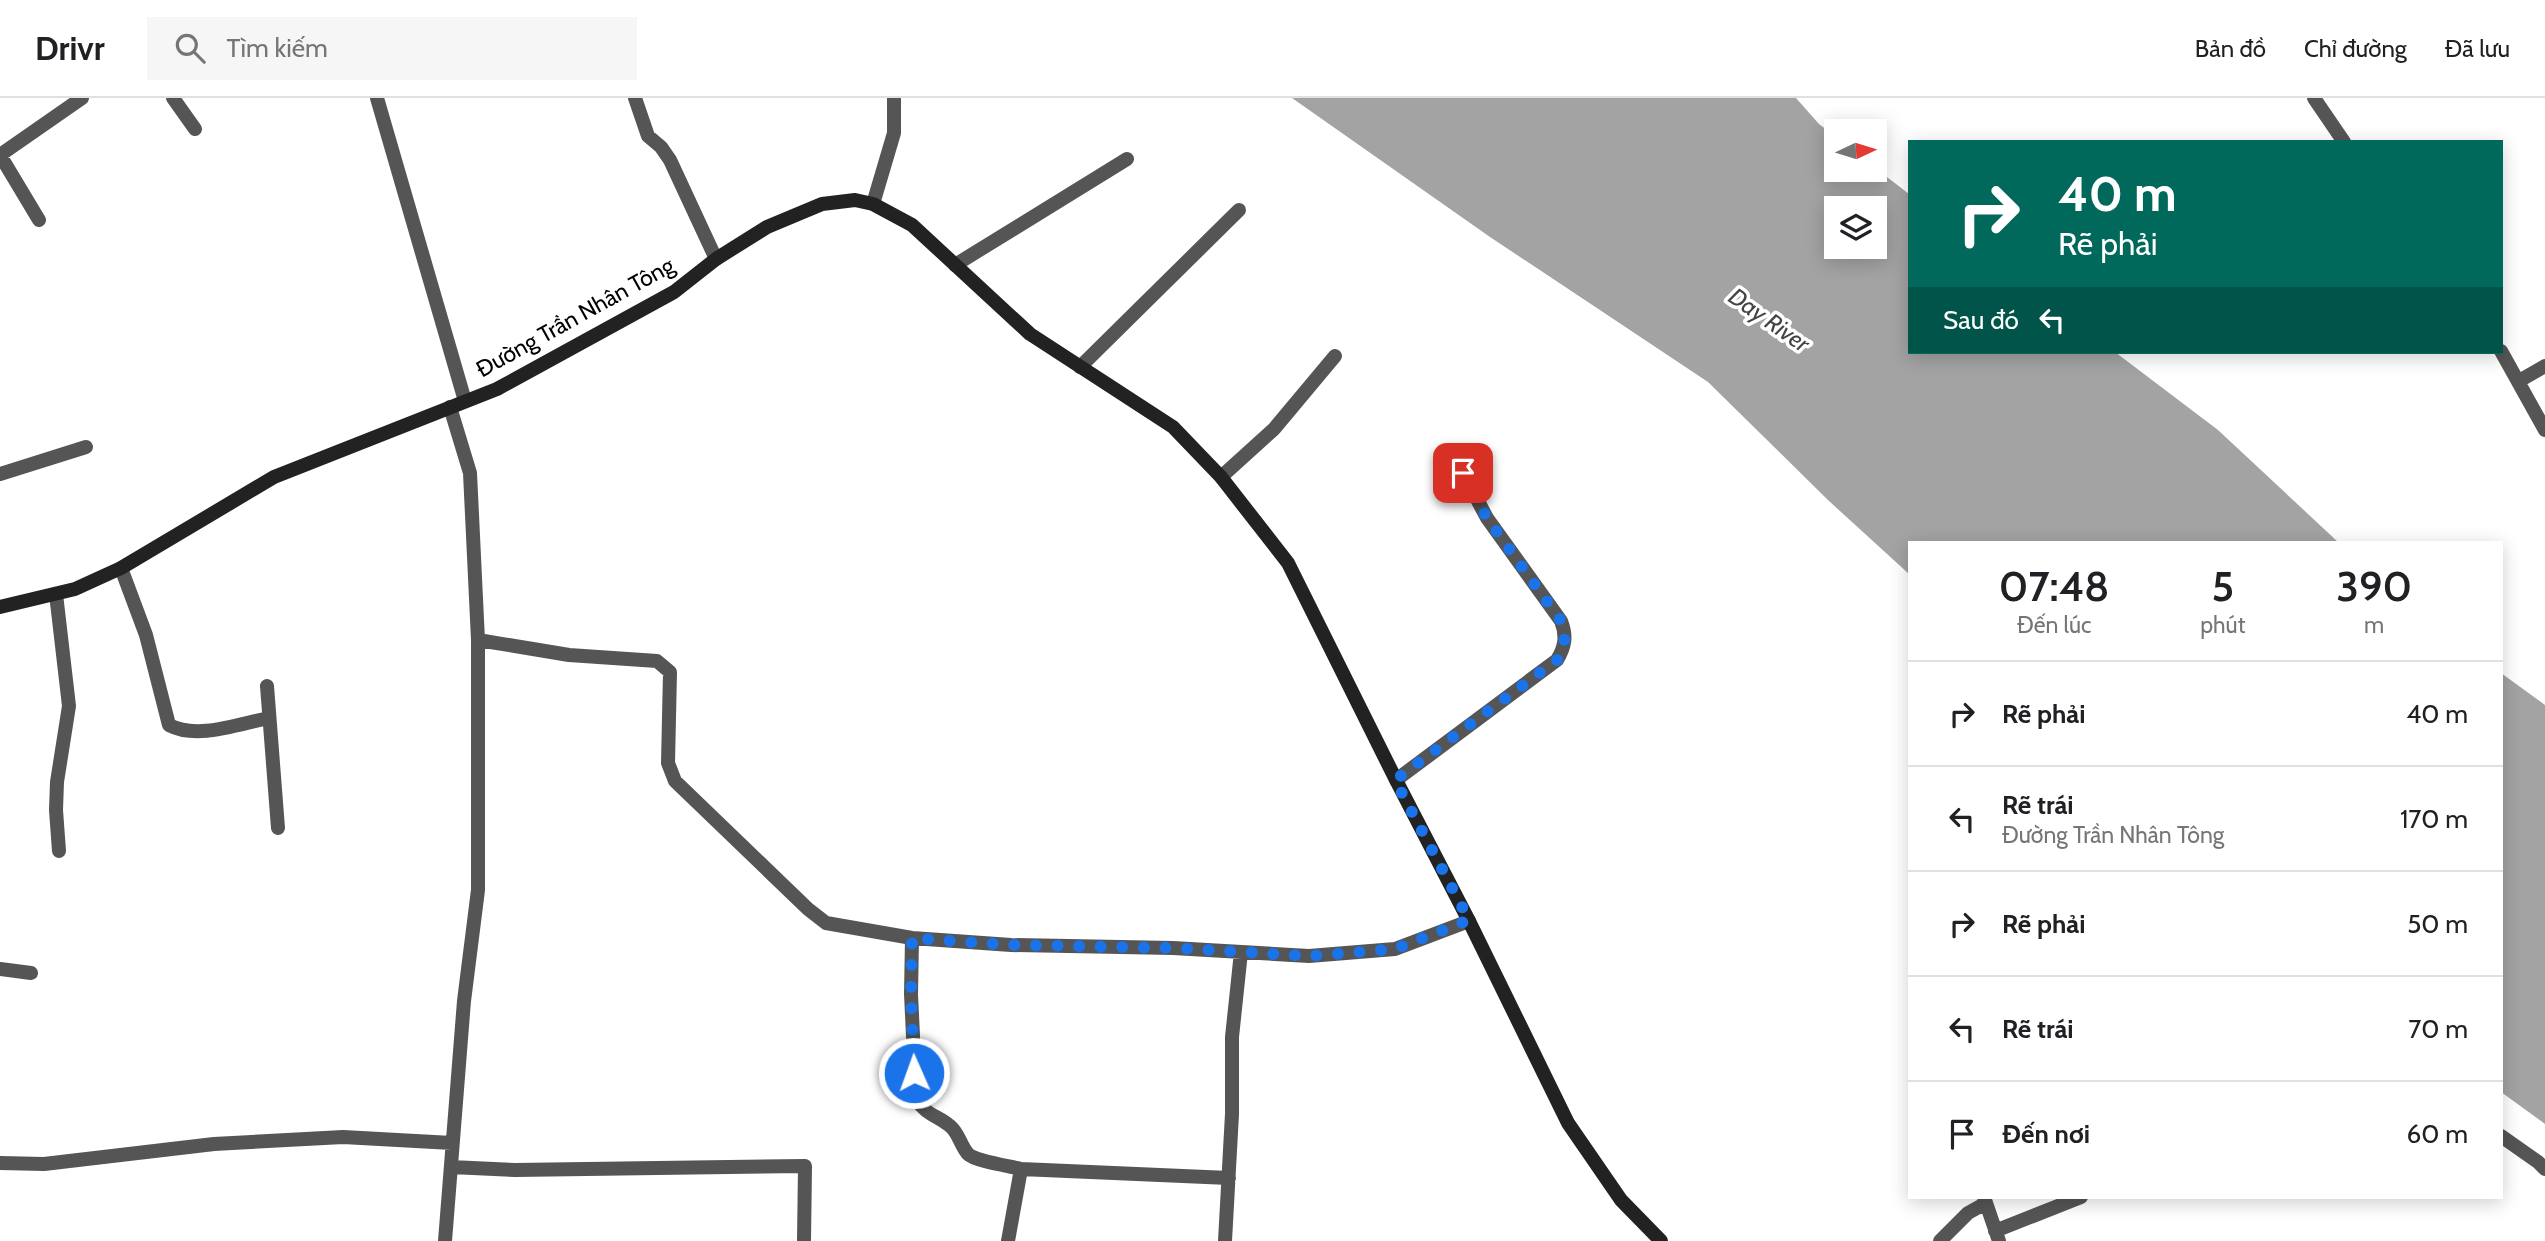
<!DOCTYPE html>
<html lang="vi">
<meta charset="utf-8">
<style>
body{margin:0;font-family:Cabin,sans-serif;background:#f6f6f6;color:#202124;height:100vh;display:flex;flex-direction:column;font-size:26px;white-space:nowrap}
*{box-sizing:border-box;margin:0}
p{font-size:23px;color:#757577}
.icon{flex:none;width:38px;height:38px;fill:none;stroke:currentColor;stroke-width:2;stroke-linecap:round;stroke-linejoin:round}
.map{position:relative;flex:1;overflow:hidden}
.details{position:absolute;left:1908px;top:443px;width:595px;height:658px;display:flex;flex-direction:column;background:#fff;border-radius:0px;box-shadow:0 4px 18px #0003}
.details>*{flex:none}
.banner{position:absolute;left:1908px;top:42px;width:595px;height:214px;border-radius:0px;box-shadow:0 4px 18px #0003;background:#00695c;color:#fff;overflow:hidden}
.needle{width:46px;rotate:86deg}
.fabs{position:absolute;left:1824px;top:21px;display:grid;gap:14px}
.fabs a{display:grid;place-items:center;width:63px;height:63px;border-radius:0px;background:#fff;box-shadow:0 4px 18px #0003;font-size:35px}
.pin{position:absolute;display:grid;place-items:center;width:60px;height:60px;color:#fff;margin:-30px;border-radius:14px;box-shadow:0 4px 10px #0006}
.me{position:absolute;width:77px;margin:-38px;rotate:358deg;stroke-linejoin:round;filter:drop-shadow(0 0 5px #0008)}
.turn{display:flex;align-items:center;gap:24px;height:147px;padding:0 35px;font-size:32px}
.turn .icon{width:91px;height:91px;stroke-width:2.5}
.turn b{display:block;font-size:49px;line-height:60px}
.then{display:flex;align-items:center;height:66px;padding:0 35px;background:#0003;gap:14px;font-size:26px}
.eta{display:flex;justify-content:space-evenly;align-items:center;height:119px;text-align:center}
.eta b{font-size:42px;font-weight:600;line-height:49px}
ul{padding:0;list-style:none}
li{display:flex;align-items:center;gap:21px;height:105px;padding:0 35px;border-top:2px solid #e0e0e0}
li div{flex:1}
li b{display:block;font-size:26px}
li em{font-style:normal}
header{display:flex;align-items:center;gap:42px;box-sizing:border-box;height:98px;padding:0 35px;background:#fff;border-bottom:2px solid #e0e0e0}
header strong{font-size:33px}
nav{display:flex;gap:38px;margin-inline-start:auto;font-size:24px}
.search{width:490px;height:63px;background:#f6f6f6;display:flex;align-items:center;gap:18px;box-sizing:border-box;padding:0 24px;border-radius:0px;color:#757577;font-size:26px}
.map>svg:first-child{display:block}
</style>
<header>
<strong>Drivr</strong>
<div class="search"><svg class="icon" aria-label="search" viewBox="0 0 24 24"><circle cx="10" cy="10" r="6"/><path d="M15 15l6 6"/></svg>Tìm kiếm</div>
<nav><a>Bản đồ</a><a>Chỉ đường</a><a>Đã lưu</a></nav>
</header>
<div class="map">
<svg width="2545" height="1143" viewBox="0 0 2545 1143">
<rect width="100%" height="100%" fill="#fff"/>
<!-- water -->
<path fill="#a3a3a3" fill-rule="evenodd" d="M1292 0H1796L1819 26 1836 39V72H1874V69L1909 96V254H2115L2218 332 2338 444H1909V476L1829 403 1708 284 1490 139ZM1836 110H1874V149H1836Z
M2501 575 2545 607V1026L2501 994Z"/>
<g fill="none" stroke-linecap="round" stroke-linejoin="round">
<!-- street -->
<path stroke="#555" stroke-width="14" d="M173 0 195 31
M377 0 465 303
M635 0 648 38 661 49 670 62 716 161
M2314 0 2344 44
M0 57 82 0
M0 57 39 122
M873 106 894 35V0
M955 167 1127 61
M2501 253 2545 332
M1080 269 1239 112
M2519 283 2545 268
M0 376 86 349
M1221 379 1274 331 1335 258
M121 470 146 537 169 627C197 642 238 626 269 620
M56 496 69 608 57 684 56 712 59 753
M478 542 569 557 657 563 670 574 668 665 675 683 808 811 826 825 912 840 1011 847 1173 850 1309 858 1395 851 1469 823
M267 588 278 730
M1396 682 1557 562C1565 549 1567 538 1561 523L1487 420 1463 375
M912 840 911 896 916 1001C927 1018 937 1017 950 1028 959 1035 960 1047 968 1056 975 1063 1009 1068 1021 1071
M0 871 31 875
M2501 1038 2538 1064 2545 1071
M0 1065 44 1066 214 1046 343 1039 452 1045
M451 1069 515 1072 805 1068 804 1143
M1984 1099 1999 1143
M1995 1133 2081 1099
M445 1143 464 903 478 792V542L470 375 450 309
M1008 1143 1021 1071 1229 1080
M1225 1143 1232 1016V939L1241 854
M1940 1143 1968 1115 1986 1105"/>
<!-- secondary -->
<path stroke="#222" stroke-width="14" d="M0 509 75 491 121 470 274 379 497 291 674 194 716 161 767 129 822 106 855 102 873 106 912 127 1030 236 1173 329 1221 379 1288 465 1396 682 1469 823 1568 1025 1621 1102 1661 1143"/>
</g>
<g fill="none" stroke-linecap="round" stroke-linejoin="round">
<!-- route -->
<path stroke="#1a73e8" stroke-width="12" stroke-dasharray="0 21.6" d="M914 975 911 896 912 840 1011 847 1174 850 1309 858 1395 851 1469 822 1395 682 1557 562C1565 549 1567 538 1561 523L1487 420 1463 375"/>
</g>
<g text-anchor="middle" stroke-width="7" stroke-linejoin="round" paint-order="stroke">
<!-- street labels -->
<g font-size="23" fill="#000" stroke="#fff">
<text transform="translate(575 219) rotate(-29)" y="8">Đường Trần Nhân Tông</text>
</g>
<!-- water labels -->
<g font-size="24" font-style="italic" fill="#444" stroke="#fff">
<text transform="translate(1769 222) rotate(35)" y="8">Day River</text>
</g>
</g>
</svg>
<div class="fabs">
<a><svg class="needle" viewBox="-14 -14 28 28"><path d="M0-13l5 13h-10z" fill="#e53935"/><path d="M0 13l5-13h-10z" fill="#757577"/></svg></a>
<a><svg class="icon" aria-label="layers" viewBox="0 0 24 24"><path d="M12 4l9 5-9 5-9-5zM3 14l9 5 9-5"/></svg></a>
</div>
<div class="pin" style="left:1463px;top:375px;background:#d93025"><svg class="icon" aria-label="arrive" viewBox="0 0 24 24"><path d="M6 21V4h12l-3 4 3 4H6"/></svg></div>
<svg class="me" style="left:914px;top:975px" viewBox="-20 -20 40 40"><circle r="17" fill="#1a73e8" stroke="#fff" stroke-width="3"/><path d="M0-11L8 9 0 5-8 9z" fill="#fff"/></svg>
<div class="banner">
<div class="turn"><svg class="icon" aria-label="right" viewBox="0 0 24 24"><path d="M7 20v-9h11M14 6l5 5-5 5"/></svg><div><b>40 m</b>Rẽ phải</div></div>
<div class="then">Sau đó<svg class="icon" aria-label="left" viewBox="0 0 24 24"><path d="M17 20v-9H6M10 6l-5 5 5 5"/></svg></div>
</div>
<section class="details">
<div class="eta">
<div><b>07:48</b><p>Đến lúc</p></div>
<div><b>5</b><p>phút</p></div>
<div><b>390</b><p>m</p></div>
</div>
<ul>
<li><svg class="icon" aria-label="right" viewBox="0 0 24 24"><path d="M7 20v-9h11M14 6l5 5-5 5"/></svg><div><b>Rẽ phải</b></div><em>40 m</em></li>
<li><svg class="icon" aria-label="left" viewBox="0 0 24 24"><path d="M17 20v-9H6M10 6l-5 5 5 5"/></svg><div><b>Rẽ trái</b><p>Đường Trần Nhân Tông</p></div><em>170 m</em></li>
<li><svg class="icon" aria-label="right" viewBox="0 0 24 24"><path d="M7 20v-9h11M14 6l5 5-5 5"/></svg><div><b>Rẽ phải</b></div><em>50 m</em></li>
<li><svg class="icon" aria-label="left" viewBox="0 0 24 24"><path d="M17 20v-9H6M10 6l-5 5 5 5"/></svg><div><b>Rẽ trái</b></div><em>70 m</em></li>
<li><svg class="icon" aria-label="arrive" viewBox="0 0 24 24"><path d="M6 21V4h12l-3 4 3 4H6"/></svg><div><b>Đến nơi</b></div><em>60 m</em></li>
</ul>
</section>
</div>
